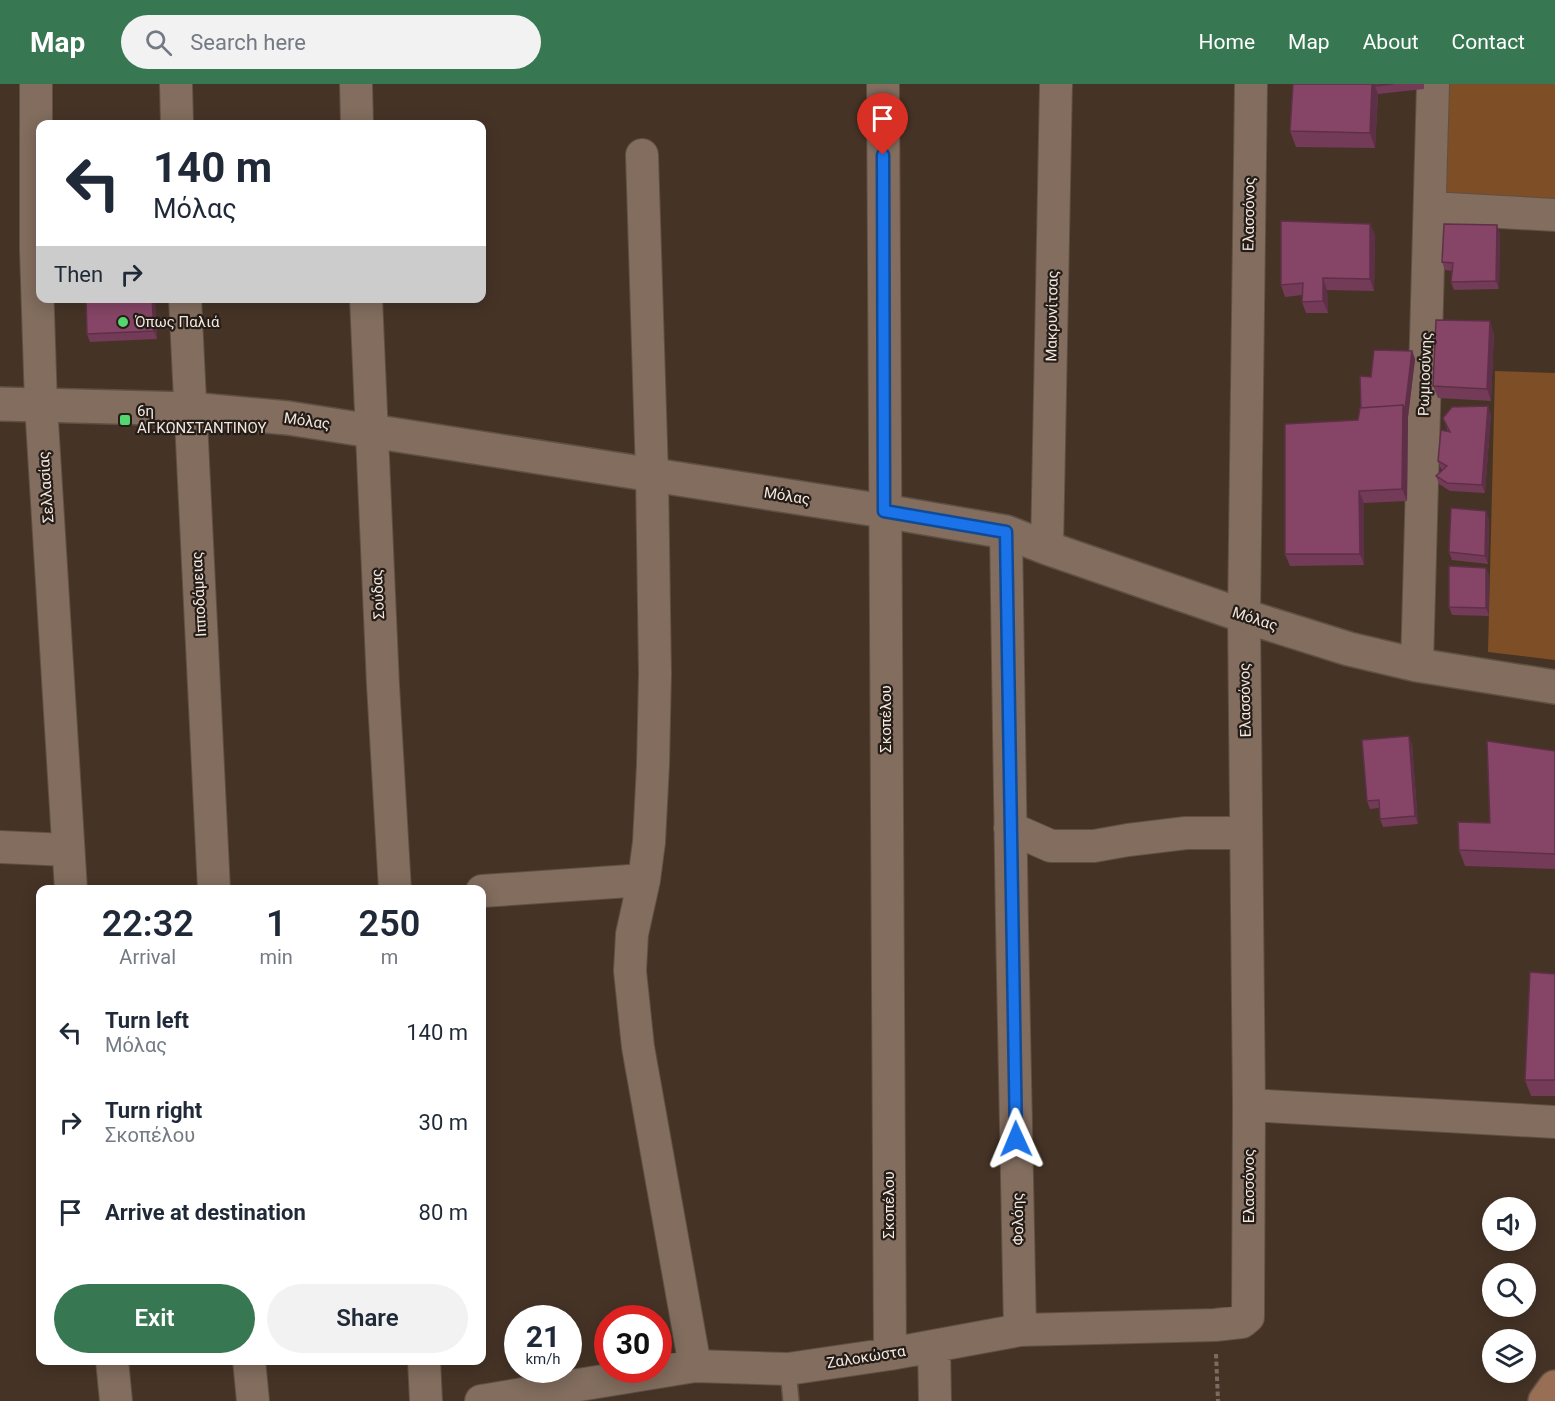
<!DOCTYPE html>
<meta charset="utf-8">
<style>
body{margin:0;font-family:Roboto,sans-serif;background:#f2f2f3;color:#1f2937;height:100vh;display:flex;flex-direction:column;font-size:22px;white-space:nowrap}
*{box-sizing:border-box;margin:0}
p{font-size:20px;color:#747a83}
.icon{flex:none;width:33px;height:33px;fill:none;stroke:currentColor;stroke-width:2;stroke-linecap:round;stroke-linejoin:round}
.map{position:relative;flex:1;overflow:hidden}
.details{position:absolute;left:36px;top:801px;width:450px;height:480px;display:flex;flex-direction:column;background:#fff;border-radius:12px;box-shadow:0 3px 15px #0003}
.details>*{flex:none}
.banner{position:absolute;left:36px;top:36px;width:450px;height:183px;border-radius:12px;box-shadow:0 3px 15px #0003;background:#fff;color:#1f2937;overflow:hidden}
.buttons{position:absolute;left:1482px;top:1113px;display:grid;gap:12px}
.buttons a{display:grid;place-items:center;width:54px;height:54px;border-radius:50%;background:#fff;box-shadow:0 3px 15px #0003;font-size:30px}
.speed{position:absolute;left:504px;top:1221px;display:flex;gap:12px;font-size:30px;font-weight:700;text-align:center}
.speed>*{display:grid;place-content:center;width:78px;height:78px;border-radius:50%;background:#fff;box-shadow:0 3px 15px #0003;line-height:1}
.speed small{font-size:15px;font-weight:400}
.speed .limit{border:9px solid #d22;background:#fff;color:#111}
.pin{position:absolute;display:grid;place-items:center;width:51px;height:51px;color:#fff;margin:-62px -26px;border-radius:50% 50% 50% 0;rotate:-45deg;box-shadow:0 0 6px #0007}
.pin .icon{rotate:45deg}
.me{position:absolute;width:66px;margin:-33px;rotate:359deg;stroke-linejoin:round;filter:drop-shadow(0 0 4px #0008)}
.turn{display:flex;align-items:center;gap:21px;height:126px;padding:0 18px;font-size:27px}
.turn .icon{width:78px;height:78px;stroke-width:2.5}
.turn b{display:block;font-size:42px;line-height:51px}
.then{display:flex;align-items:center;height:57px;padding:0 18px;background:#0003;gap:12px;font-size:22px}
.eta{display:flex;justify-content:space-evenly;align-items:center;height:102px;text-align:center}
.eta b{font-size:36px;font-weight:600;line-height:42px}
.cta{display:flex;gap:12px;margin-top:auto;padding:12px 18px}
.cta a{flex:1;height:69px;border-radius:36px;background:#377751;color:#fff;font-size:24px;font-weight:600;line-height:69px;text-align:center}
.cta a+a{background:#f2f2f3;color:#1f2937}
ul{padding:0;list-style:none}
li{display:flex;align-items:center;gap:18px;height:90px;padding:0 18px}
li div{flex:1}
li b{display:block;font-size:22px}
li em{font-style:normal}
header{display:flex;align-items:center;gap:36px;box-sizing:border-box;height:84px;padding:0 30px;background:#377751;color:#fff}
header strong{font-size:28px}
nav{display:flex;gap:33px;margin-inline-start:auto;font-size:21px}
.search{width:420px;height:54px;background:#f2f2f3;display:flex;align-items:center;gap:15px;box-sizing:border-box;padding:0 21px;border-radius:33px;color:#747a83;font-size:22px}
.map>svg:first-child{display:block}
</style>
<header>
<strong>Map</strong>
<div class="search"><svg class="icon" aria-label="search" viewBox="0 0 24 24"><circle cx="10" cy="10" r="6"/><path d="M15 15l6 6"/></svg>Search here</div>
<nav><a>Home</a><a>Map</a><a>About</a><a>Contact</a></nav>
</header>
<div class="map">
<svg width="1555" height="1317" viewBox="0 0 1555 1317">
<rect width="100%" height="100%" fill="#453326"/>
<!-- green -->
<path fill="#7e4e26" d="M1445 0H1555V122L1443 115Z
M1495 287 1555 289V576L1488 568Z"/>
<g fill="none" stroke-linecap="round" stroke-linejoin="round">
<!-- service casing -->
<g stroke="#5f5044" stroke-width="18">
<path id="service" d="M788 1285 791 1317"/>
</g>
<!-- minor casing -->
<g stroke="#5f5044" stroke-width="34">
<path id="minor" d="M36 0V166L41 321 71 806
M176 0 177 40
M356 0 357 40
M883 0 890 1270
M642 71 652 391 655 590 653 681 649 758 644 796 632 850 630 887 638 963 695 1282
M1430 124 1555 131
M185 214 214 806
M366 214 383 601 395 806
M1006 448 1012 842 1020 1246
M1047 464 1056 0
M1417 581 1433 0
M1010 744 1051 762H1094L1128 756 1186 749H1246
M0 763 68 766
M482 807 644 796
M1249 1021 1555 1038
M934 1262 935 1317
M112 1276 116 1317
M249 1276 253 1317
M424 1276 426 1317
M481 1317 695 1282 788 1285 890 1270 1020 1246 1215 1241 1242 1238 1248 1233 1249 1021 1244 532 1251 0"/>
</g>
<!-- tertiary casing -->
<g stroke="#5f5044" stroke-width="36">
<path id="tertiary" d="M0 320 190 325 288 334 884 427 1006 448 1047 464 1244 532 1349 565 1417 581 1555 603"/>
</g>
<!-- secondary casing -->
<g stroke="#5f5044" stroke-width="36">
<path id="secondary" d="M1545 1317 1555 1303"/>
</g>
<!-- path -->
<path stroke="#7b6b60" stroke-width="4" stroke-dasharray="4.5 3" stroke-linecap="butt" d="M1216 1270 1218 1317"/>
<!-- service -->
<use href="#service" stroke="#826d5e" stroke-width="15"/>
<!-- minor -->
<use href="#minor" stroke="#826d5e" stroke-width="32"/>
<!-- tertiary -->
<use href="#tertiary" stroke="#826d5e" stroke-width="33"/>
<!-- secondary -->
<use href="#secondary" stroke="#986e55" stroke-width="33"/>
</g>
<!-- wall -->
<path fill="#733b58" d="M1293 0H1424V5L1378 10 1375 64 1296 63 1290 47Z
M1370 140 1375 151 1374 207 1327 206 1328 229H1306L1302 218V211L1285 213 1281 201Z
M1500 149 1499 205 1454 206 1451 198 1452 187 1445 186 1442 178Z
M155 218 157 255 90 258 87 250Z
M1494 249 1491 317 1438 314 1433 302Z
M1412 267 1415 275 1408 333 1407 417 1364 419V481L1290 482 1285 470 1358 336 1371 293Z
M1491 330 1485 409 1450 407 1439 400 1436 392 1443 386 1441 385 1438 377 1448 348 1443 334Z
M1489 435 1488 480 1452 476 1449 468Z
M1486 484 1489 492V532L1452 531 1449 523Z
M1412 660 1418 740 1383 743 1380 735 1379 724 1370 725 1367 717Z
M1555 667V785L1465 782 1459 766 1490 739Z
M1555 890V1012H1531L1525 996Z"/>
<!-- shaded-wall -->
<path fill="#5e3047" d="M1372 0H1378L1375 2 1378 10 1375 64 1370 49Z
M1370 140 1375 151 1374 207 1370 195Z
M1497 141 1500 149 1499 205 1496 197Z
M1323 194 1327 206 1328 229 1323 217Z
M152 214H154L155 218 157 255 154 247Z
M1490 237 1494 249 1491 317 1487 305Z
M1412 267 1415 275 1408 333 1407 417 1402 405 1403 321Z
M1488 322 1491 330 1485 409 1482 401Z
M1359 407 1364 419V481L1360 470Z
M1486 427 1489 435 1488 480 1485 472Z
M1486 484 1489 492V532L1486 524Z
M1409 652 1412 660 1418 740 1415 732Z"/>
<!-- building -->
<path fill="#864566" stroke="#5e3047" stroke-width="1.5" d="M1293 0H1372L1370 49 1290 47Z
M1375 0H1393L1375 2Z
M1281 137 1370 140V195L1323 194V217L1302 218 1303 199 1281 201Z
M1444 140 1497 141 1496 197 1451 198 1453 179 1442 178Z
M86 214H152L154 247 87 250Z
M1436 236 1490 237 1487 305 1433 302Z
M1374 266 1412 267 1405 325 1403 321 1361 324 1360 292 1371 293Z
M1403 321 1402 405 1359 407 1360 470H1285V340L1358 336 1360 324Z
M1488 322 1482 401 1447 399 1436 392 1447 382 1438 377 1441 346 1450 348 1443 334 1452 323Z
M1451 424 1486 427 1485 472 1449 468Z
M1449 482 1486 484V524L1449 523Z
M1409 652 1415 732 1380 735 1379 716 1367 717 1362 656Z
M1487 657 1555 667V770L1459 766 1458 738 1490 739Z
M1530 888 1555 890V996H1525Z"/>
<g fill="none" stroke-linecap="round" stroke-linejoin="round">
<!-- route casing -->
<g stroke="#114b97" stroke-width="15">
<path id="route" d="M883 71 884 427 1006 448 1016 1055"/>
</g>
<!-- route -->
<use href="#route" stroke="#1a73e8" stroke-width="10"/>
</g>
<!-- markers -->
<g fill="#55d671" stroke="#251d17" stroke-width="2">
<circle cx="123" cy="238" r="6"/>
<rect x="119" y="330" width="12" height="12" rx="3"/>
</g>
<g text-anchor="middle" stroke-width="4.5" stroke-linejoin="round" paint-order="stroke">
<!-- street labels -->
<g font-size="15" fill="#f3e7df" stroke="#251d17">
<text transform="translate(1249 130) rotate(-89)" y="5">Ελασσόνος</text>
<text transform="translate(1052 232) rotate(-89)" y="5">Μακρυνίτσας</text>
<text transform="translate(1425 290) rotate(-88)" y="5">Ρωμιοσύνης</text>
<text transform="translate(307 337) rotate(8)" y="5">Μόλας</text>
<text transform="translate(46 403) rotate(-94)" y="5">Σελλασίας</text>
<text transform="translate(787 412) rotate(9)" y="5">Μόλας</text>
<text transform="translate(199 510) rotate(-93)" y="5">Ιπποδάμειας</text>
<text transform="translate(378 510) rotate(-93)" y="5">Σούδας</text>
<text transform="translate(1255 535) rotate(18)" y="5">Μόλας</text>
<text transform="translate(1245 616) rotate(-91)" y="5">Ελασσόνος</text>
<text transform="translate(886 635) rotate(-90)" y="5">Σκοπέλου</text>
<text transform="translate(1249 1102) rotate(-90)" y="5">Ελασσόνος</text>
<text transform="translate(889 1121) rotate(-90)" y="5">Σκοπέλου</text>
<text transform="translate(1018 1135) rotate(-91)" y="5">Φολόης</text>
<text transform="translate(866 1273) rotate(-9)" y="5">Ζαλοκώστα</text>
</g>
<!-- poi labels -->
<g font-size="15" fill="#f3e7df" stroke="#251d17" text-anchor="start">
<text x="135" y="243">Όπως Παλιά</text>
<text x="137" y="332">6η<tspan x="137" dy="17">ΑΓ.ΚΩΝΣΤΑΝΤΙΝΟΥ</tspan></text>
</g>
</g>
</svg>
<div class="buttons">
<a><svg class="icon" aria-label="sound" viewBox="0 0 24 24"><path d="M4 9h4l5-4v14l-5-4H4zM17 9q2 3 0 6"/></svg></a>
<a><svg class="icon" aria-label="search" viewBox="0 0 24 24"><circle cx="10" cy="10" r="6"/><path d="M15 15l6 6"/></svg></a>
<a><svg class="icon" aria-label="layers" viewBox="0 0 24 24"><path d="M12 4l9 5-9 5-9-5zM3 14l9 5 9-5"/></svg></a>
</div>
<div class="speed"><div>21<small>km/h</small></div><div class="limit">30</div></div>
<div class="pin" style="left:883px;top:71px;background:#d93025"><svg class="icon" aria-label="arrive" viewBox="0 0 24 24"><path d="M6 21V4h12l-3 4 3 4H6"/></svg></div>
<svg class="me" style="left:1016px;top:1055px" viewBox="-20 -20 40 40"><path d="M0-17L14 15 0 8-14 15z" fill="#1a73e8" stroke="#fff" stroke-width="4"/></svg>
<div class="banner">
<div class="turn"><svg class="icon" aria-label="left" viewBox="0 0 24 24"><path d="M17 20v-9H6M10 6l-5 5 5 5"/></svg><div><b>140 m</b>Μόλας</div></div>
<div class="then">Then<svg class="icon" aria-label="right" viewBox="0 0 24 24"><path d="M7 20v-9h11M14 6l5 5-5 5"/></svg></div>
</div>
<section class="details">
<div class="eta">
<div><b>22:32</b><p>Arrival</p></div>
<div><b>1</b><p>min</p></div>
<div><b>250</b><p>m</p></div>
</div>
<ul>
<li><svg class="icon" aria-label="left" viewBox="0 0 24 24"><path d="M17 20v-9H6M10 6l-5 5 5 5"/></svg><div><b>Turn left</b><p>Μόλας</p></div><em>140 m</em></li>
<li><svg class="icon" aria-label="right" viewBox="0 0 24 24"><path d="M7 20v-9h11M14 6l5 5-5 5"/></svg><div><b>Turn right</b><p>Σκοπέλου</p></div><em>30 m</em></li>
<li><svg class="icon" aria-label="arrive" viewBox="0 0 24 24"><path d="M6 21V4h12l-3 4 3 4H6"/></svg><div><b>Arrive at destination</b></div><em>80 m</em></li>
</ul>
<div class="cta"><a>Exit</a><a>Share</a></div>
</section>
</div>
